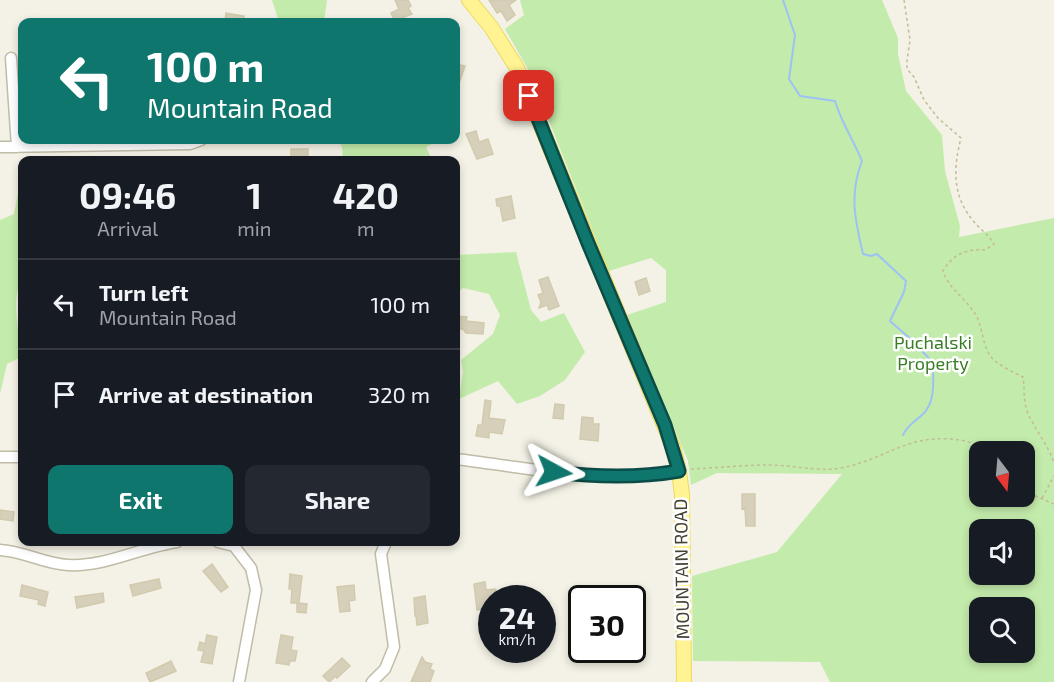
<!DOCTYPE html>
<style>
body{margin:0;font-family:"Exo 2",sans-serif;background:#242831;color:#f1f3f6;height:100vh;display:flex;flex-direction:column;font-size:22px;white-space:nowrap}
*{box-sizing:border-box;margin:0}
p{font-size:20px;color:#9ea1a6}
.icon{flex:none;width:33px;height:33px;fill:none;stroke:currentColor;stroke-width:2;stroke-linecap:round;stroke-linejoin:round}
.map{position:relative;flex:1;overflow:hidden}
.panel{position:absolute;left:18px;top:156px;width:442px;height:390px;display:flex;flex-direction:column;background:#171b24;border-radius:12px;box-shadow:0 3px 9px #0003}
.panel>*{flex:none}
.top-card{position:absolute;left:18px;top:18px;width:442px;height:126px;border-radius:12px;box-shadow:0 3px 9px #0003;background:#0f766e;color:#fff;overflow:hidden}
.needle{width:39px;rotate:164deg}
.tools{position:absolute;left:969px;top:441px;display:grid;gap:12px}
.tools a{display:grid;place-items:center;width:66px;height:66px;border-radius:12px;background:#171b24;box-shadow:0 3px 9px #0003;font-size:30px}
.speed{position:absolute;left:478px;top:585px;display:flex;gap:12px;font-size:30px;font-weight:700;text-align:center}
.speed>*{display:grid;place-content:center;width:78px;height:78px;border-radius:50%;background:#171b24;box-shadow:0 3px 9px #0003;line-height:1}
.speed small{font-size:15px;font-weight:400}
.speed .limit{border:3px solid #111;border-radius:9px;background:#fff;color:#111}
.pin{position:absolute;display:grid;place-items:center;width:51px;height:51px;color:#fff;margin:-26px;border-radius:12px;box-shadow:0 3px 9px #0006}
.me{position:absolute;width:66px;margin:-33px;rotate:95deg;stroke-linejoin:round;filter:drop-shadow(0 0 4px #0008)}
.turn{display:flex;align-items:center;gap:21px;height:126px;padding:0 30px;font-size:27px}
.turn .icon{width:78px;height:78px;stroke-width:2.5}
.turn b{display:block;font-size:42px;line-height:51px}
.eta{display:flex;justify-content:space-evenly;align-items:center;height:102px;text-align:center}
.eta b{font-size:36px;font-weight:700;line-height:42px}
.button{display:flex;gap:12px;margin-top:auto;padding:12px 30px}
.button a{flex:1;height:69px;border-radius:12px;background:#0f766e;color:#fff;font-size:24px;font-weight:700;line-height:69px;text-align:center}
.button a+a{background:#242831;color:#f1f3f6}
ul{padding:0;list-style:none}
li{display:flex;align-items:center;gap:18px;height:90px;padding:0 30px;border-top:2px solid #363941}
li div{flex:1}
li b{display:block;font-size:22px}
li em{font-style:normal}
.map>svg:first-child{display:block}
</style>
<div class="map">
<svg width="1054" height="682" viewBox="0 0 1054 682">
<rect width="100%" height="100%" fill="#f4f2e6"/>
<!-- green -->
<path fill="#c3ebab" fill-rule="evenodd" d="M272 0H327L324 22H279Z
M520 0H882L898 38V54L906 91 942 135 945 171 960 226 959 237 1054 218V682H830L820 662 693 661 692 576 777 552 842 474 717 473 691 485 688 461 627 315 666 302V270L651 258 609 271 529 71 505 29 524 15ZM980 452H1024V496H980ZM980 530H1024V574H980ZM980 608H1024V652H980Z
M338 140H440L426 147 432 160H343L342 147Z
M22 171V279C10 299 20 334 21 357L7 364 0 394V220L14 214Z
M516 252 531 310 541 322 564 313 585 352 565 380 540 396 517 404 498 381 459 399 463 371 461 360 493 334 500 315 489 294 463 288 456 294V255Z"/>
<g fill="none" stroke-linecap="round" stroke-linejoin="round">
<!-- stream -->
<path stroke="#9dc2f5" stroke-width="2" d="M783 0 795 35 789 79 800 96 835 101C841 122 854 141 862 161 849 195 855 220 863 254L871 256 877 254 906 281 904 292 890 321 914 342 933 363C933 379 936 402 923 414 915 422 908 424 903 435"/>
</g>
<!-- building -->
<path fill="#d6d0ba" stroke="#d2caad" stroke-width="1.5" d="M395 0H408L411 6 408 8 412 14 395 21 391 13 399 9Z
M489 0H516L509 5 515 15 507 21 501 11 497 13Z
M226 13 244 16 243 22H225Z
M456 64 465 66 457 89 456 88Z
M476 131 479 142 488 139 493 154 477 159 466 134Z
M291 149H308V160H294V158H291Z
M511 196 515 218 503 221 500 206H497L496 199Z
M548 277 559 306 549 310 547 305 539 308 541 302 538 295 543 293 539 280Z
M646 278 650 291 639 295 635 282Z
M456 316 467 317 466 321 484 323 483 334 466 333 463 329H456Z
M485 400 491 401 489 418 505 420 502 434 489 432V438L476 436 478 425H482Z
M555 404 564 405 563 419 553 418Z
M582 417 593 418V424H599L598 441 580 439Z
M742 494H755V526H746L745 508 742 509Z
M0 510 14 512 13 521 0 519Z
M212 564 228 587 221 592 203 571Z
M290 574 302 576 299 603 307 604 306 613 297 612V603H291L292 589H289Z
M159 579 161 588 133 596 130 585Z
M485 582 486 590 495 589 496 590 498 598H492V602H489L490 607 477 610 474 584Z
M22 585 48 592 45 606 38 604 39 600 20 596Z
M354 585 355 600 349 601 350 611 340 612 337 587Z
M103 593 104 602 77 608 75 597Z
M425 596 428 623 417 625 416 616H415L414 598Z
M207 635 217 637 212 664 201 662 204 651 198 650 200 642 205 644Z
M281 635 293 637 291 650 297 651 295 661H290L289 665 276 663Z
M422 657 425 662 432 664 430 669 434 671 430 682H411Z
M342 658 350 666 337 678 336 676 329 682 323 676Z
M171 661 176 671 150 682 146 673Z"/>
<g fill="none" stroke-linecap="round" stroke-linejoin="round">
<!-- minor casing -->
<g stroke="#c0bca7" stroke-width="13">
<path id="minor" d="M11 58 17 147
M0 147 190 144 201 140
M0 457H22
M456 459C530 468 605 485 679 471
M218 542 234 546 251 568 256 590 239 682
M0 550C23 551 45 564 68 565 106 567 141 547 177 542
M372 682 385 669 394 647 381 554 386 542"/>
</g>
<!-- major casing -->
<g stroke="#ecda5c" stroke-width="16">
<path id="major" d="M469 0 491 27 517 68 673 447 679 471 682 495 684 682"/>
</g>
<!-- path -->
<path stroke="#c3bb98" stroke-width="1.5" stroke-dasharray="3 3" stroke-linecap="butt" d="M904 0 910 40 907 61V69L914 77 924 100 938 118 961 138C953 169 952 197 975 223 981 230 989 235 994 244L985 250C967 248 952 255 943 271 949 289 964 297 974 312 984 326 981 348 994 360 1002 367 1013 372 1023 377 1025 389 1023 399 1027 411 1034 429 1048 444 1054 463
M691 469C717 468 743 465 769 465 794 465 822 473 846 467 886 458 906 436 951 439 964 440 976 442 984 452
M1024 491 1054 504
M1042 498 1054 476"/>
<!-- minor -->
<use href="#minor" stroke="#fff" stroke-width="10"/>
<!-- major -->
<use href="#major" stroke="#fff394" stroke-width="14"/>
</g>
<g fill="none" stroke-linecap="round" stroke-linejoin="round">
<!-- route casing -->
<g stroke="#0a4d48" stroke-width="15">
<path id="route" d="M529 96 588 243 665 425 679 471C639 478 595 477 554 472"/>
</g>
<!-- route -->
<use href="#route" stroke="#0f766e" stroke-width="10"/>
</g>
<g text-anchor="middle" stroke-width="5" stroke-linejoin="round" paint-order="stroke">
<!-- park labels -->
<g font-size="18" fill="#367d23" stroke="#fff">
<text x="933" y="349">Puchalski<tspan x="933" dy="21">Property</tspan></text>
</g>
<!-- street labels -->
<g font-size="18" fill="#474334" stroke="#fff">
<text transform="translate(682 569) rotate(-91)" y="6">MOUNTAIN ROAD</text>
</g>
</g>
</svg>
<div class="tools">
<a><svg class="needle" viewBox="-14 -14 28 28"><path d="M0-13l5 13h-10z" fill="#e53935"/><path d="M0 13l5-13h-10z" fill="#9ea1a6"/></svg></a>
<a><svg class="icon" aria-label="sound" viewBox="0 0 24 24"><path d="M4 9h4l5-4v14l-5-4H4zM17 9q2 3 0 6"/></svg></a>
<a><svg class="icon" aria-label="search" viewBox="0 0 24 24"><circle cx="10" cy="10" r="6"/><path d="M15 15l6 6"/></svg></a>
</div>
<div class="speed"><div>24<small>km/h</small></div><div class="limit">30</div></div>
<div class="pin" style="left:529px;top:96px;background:#d93025"><svg class="icon" aria-label="arrive" viewBox="0 0 24 24"><path d="M6 21V4h12l-3 4 3 4H6"/></svg></div>
<svg class="me" style="left:554px;top:472px" viewBox="-20 -20 40 40"><path d="M0-17L14 15 0 8-14 15z" fill="#0f766e" stroke="#fff" stroke-width="4"/></svg>
<div class="top-card">
<div class="turn"><svg class="icon" aria-label="left" viewBox="0 0 24 24"><path d="M17 20v-9H6M10 6l-5 5 5 5"/></svg><div><b>100 m</b>Mountain Road</div></div>
</div>
<section class="panel">
<div class="eta">
<div><b>09:46</b><p>Arrival</p></div>
<div><b>1</b><p>min</p></div>
<div><b>420</b><p>m</p></div>
</div>
<ul>
<li><svg class="icon" aria-label="left" viewBox="0 0 24 24"><path d="M17 20v-9H6M10 6l-5 5 5 5"/></svg><div><b>Turn left</b><p>Mountain Road</p></div><em>100 m</em></li>
<li><svg class="icon" aria-label="arrive" viewBox="0 0 24 24"><path d="M6 21V4h12l-3 4 3 4H6"/></svg><div><b>Arrive at destination</b></div><em>320 m</em></li>
</ul>
<div class="button"><a>Exit</a><a>Share</a></div>
</section>
</div>
